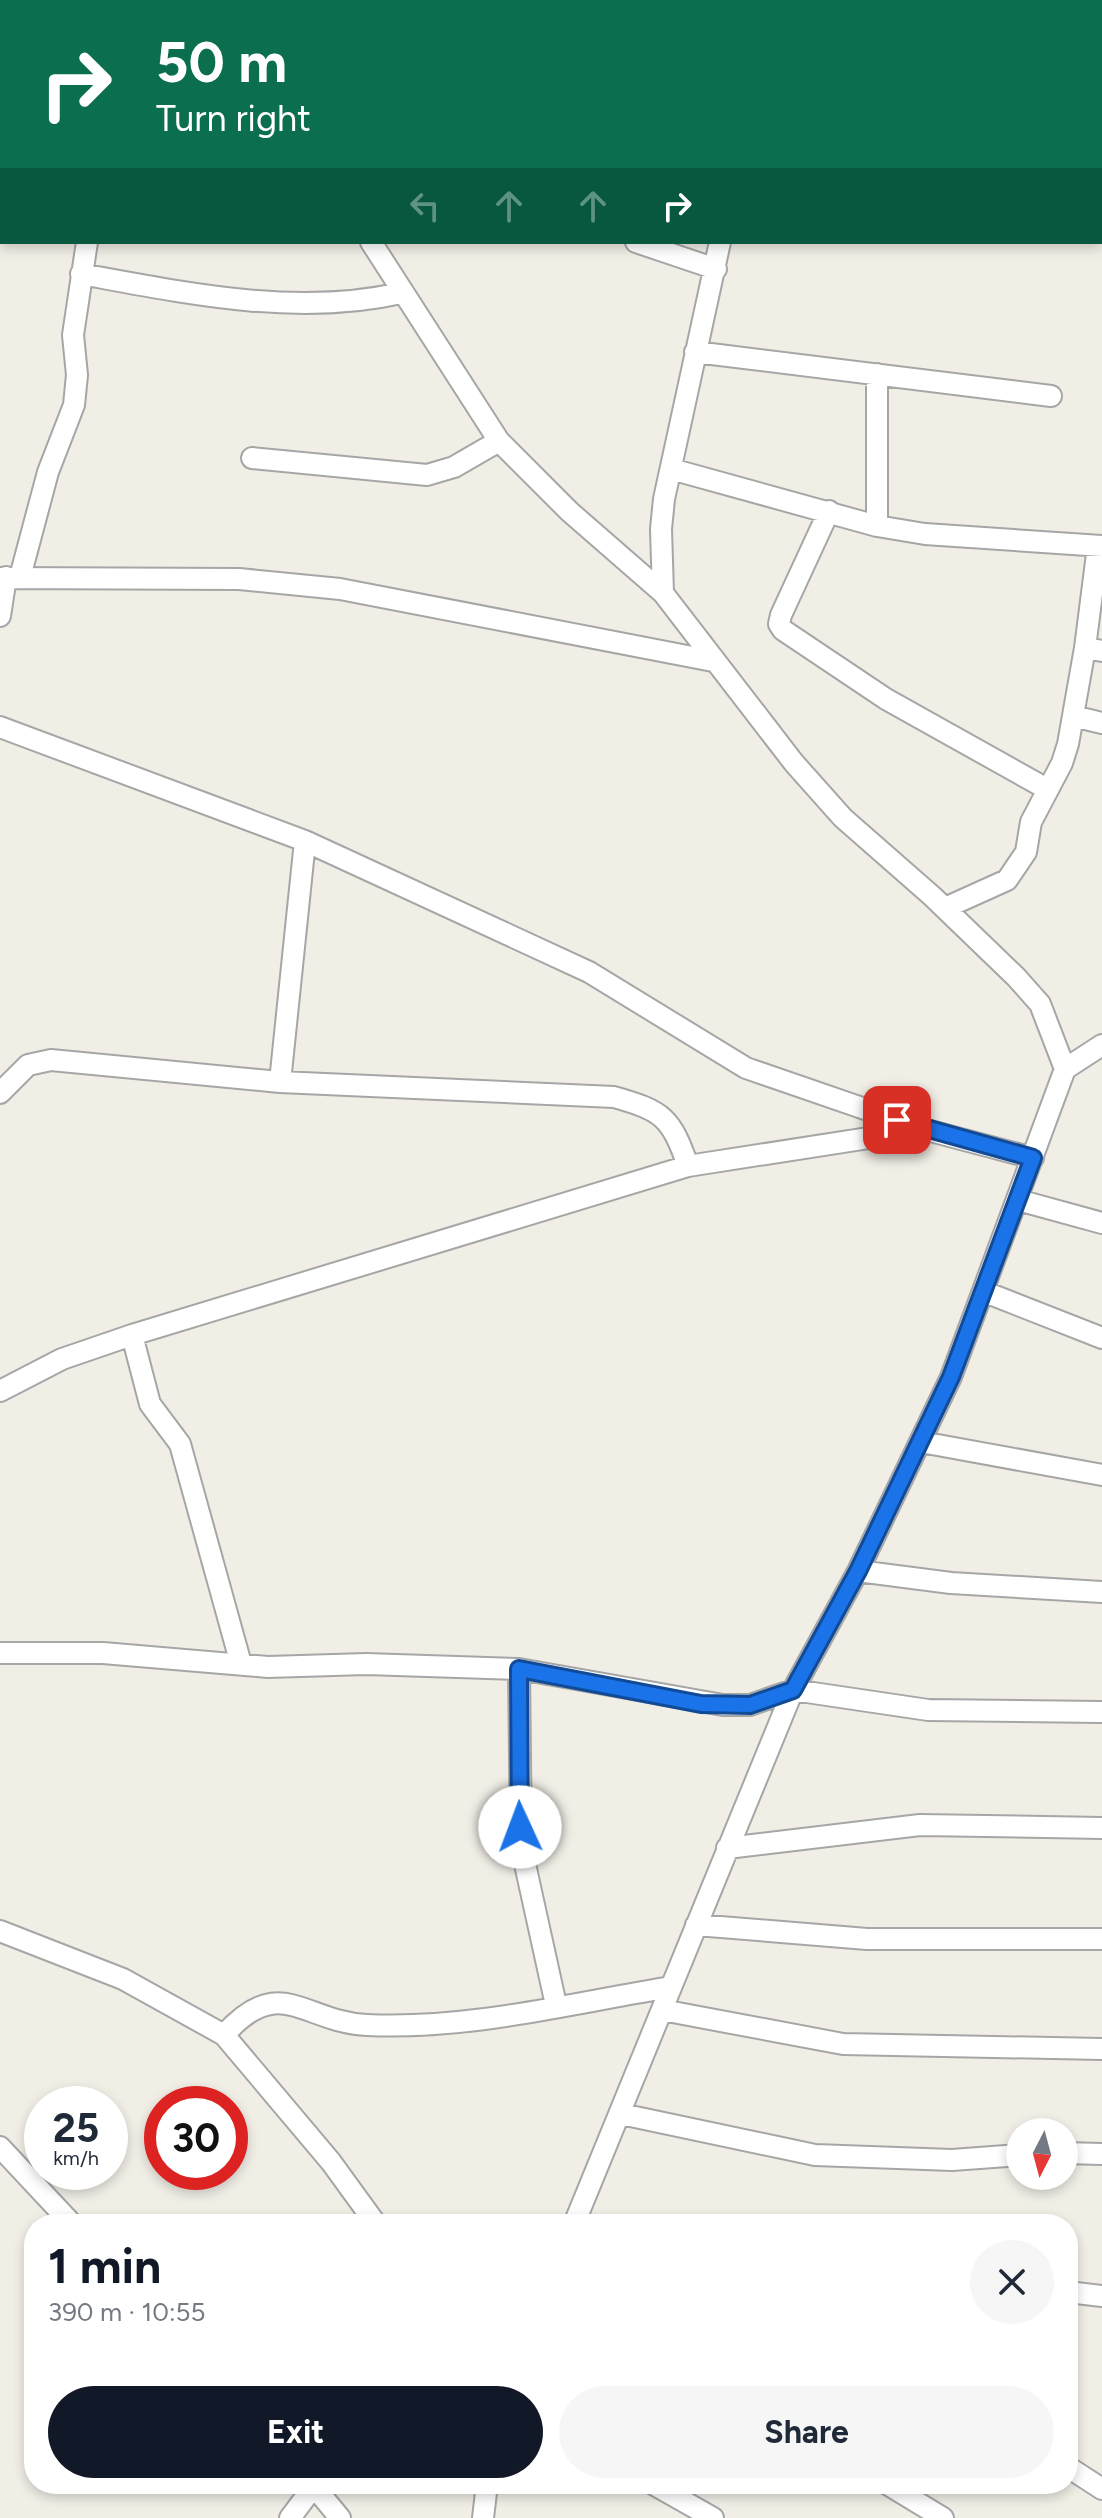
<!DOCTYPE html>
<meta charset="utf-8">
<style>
body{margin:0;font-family:Figtree,sans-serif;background:#f6f6f7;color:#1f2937;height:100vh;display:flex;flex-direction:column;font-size:30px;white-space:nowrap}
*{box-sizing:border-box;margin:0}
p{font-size:26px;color:#747a83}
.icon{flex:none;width:44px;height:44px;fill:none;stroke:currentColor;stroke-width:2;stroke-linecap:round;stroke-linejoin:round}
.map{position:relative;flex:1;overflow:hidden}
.drawer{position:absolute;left:24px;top:2214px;width:1054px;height:280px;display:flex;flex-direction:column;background:#fff;border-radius:32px;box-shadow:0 4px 12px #0003}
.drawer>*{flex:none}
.guide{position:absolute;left:0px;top:0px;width:1102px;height:244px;box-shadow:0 4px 12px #0003;background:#0b6e4f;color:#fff;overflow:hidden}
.needle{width:52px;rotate:186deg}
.fabs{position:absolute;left:1006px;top:2118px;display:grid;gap:16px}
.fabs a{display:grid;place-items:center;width:72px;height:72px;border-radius:50%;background:#fff;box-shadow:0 4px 12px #0003;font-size:40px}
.speed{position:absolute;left:24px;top:2086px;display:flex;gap:16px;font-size:40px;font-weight:700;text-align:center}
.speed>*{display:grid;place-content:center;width:104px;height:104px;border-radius:50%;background:#fff;box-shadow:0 4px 12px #0003;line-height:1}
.speed small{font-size:20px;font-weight:400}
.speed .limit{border:12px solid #d22;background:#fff;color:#111}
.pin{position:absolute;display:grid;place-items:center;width:68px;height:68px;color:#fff;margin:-34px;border-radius:16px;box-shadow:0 4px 12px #0006}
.me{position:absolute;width:88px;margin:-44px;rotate:358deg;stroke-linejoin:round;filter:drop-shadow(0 0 6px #0008)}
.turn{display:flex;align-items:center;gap:28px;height:168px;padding:0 24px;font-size:36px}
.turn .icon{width:104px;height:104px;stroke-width:2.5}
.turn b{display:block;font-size:56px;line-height:68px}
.lanes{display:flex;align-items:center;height:76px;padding:0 24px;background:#0003;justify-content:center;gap:40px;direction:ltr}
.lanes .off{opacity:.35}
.round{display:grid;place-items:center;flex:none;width:84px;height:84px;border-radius:42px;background:#f6f6f7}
.overview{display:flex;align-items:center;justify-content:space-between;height:136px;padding:0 24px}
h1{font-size:48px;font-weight:700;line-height:60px;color:#111827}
.button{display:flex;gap:16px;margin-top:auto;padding:16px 24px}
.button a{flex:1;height:92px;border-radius:48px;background:#111827;color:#fff;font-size:32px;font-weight:700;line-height:92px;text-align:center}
.button a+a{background:#f6f6f7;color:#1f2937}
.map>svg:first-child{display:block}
</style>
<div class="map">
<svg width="1102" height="2518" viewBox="0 0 1102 2518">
<rect width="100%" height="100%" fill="#f0eee5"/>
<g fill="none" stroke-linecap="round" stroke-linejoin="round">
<!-- minor casing -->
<g stroke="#a6a6a6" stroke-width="24">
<path id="minor" d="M180 0 181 2
M426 2V0
M739 2V0
M882 2V0
M0 65H2
M371 242 499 441 570 512 663 593 794 763 843 818 932 896 1016 977 1040 1004 1065 1069 951 1377 858 1571 793 1690 574 2224
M636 242 716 269
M81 274C185 293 297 317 401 293
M695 352 1051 396
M877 374V526
M252 458 427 475 454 467 499 441
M671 469 877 526 925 534 1102 546
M829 511 781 615 779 624 783 630 886 699 1047 789
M1098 546 1085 648 1102 651
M20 577 48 472 74 405 77 375 73 335 87 242
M0 578 239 579 340 589 713 661
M663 593 661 529 664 499 720 242
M0 616 6 577
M1073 716 1102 723
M0 727 305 841 589 972 746 1068 923 1129 1033 1158
M945 908 1007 880 1026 852 1031 822 1062 763 1068 744 1085 648
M1065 1069 1102 1045
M280 1082 305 841
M0 1093 28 1065 51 1060 280 1082 614 1097C663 1111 671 1117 688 1166
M1018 1200 1102 1223
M985 1292 1102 1338
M132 1335 150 1404 180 1444 241 1664
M0 1391 62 1359 132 1335 688 1166 920 1130
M921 1442 1102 1475
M858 1571 951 1583 1102 1592
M0 1653H103L268 1667 366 1664 519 1669 723 1705H750L793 1690 928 1710 1102 1712
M519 1669 521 1846 556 2005
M727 1848 920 1825 1102 1828
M696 1925 867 1939H1102
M0 1931 123 1979 224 2035 331 2162 376 2224
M662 2010 843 2044 1102 2049
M224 2035C280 1972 303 2022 367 2025 468 2030 572 2003 671 1987
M621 2114 815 2155 952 2160 1020 2155
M0 2147 72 2224
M1064 2153 1102 2154
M1068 2292 1102 2296
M1068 2467 1102 2489
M312 2484 340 2518
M653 2484 713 2518
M887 2484 943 2518
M290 2518 314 2486
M483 2518 487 2484"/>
</g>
<!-- minor -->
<use href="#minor" stroke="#fff" stroke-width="20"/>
</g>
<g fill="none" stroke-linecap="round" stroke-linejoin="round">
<!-- route casing -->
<g stroke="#114b97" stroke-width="20">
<path id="route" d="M520 1827 519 1669 701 1704 750 1705 793 1690 858 1571 951 1377 1033 1158 897 1120"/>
</g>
<!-- route -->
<use href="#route" stroke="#1a73e8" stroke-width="14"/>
</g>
</svg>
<div class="fabs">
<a><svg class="needle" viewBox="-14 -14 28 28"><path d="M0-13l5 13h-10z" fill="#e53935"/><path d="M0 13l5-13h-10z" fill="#747a83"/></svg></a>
</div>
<div class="speed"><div>25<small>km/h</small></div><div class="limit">30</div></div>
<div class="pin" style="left:897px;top:1120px;background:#d93025"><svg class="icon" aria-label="arrive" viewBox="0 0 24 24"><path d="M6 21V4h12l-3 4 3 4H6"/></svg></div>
<svg class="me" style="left:520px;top:1827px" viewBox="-20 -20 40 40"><circle r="19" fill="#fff"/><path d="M0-13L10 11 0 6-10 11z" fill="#1a73e8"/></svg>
<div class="guide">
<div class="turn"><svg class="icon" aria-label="right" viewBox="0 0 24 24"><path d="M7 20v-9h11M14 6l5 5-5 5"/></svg><div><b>50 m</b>Turn right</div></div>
<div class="lanes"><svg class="icon off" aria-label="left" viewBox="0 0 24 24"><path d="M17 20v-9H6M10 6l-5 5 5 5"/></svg><svg class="icon off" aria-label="ahead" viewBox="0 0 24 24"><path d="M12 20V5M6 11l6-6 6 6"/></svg><svg class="icon off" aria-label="ahead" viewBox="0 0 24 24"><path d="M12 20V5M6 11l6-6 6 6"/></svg><svg class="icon" aria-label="right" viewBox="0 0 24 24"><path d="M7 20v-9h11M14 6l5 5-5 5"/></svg></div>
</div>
<section class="drawer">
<div class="overview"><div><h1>1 min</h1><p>390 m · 10:55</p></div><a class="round"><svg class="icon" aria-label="close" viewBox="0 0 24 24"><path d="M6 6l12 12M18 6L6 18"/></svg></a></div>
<div class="button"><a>Exit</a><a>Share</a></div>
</section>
</div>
